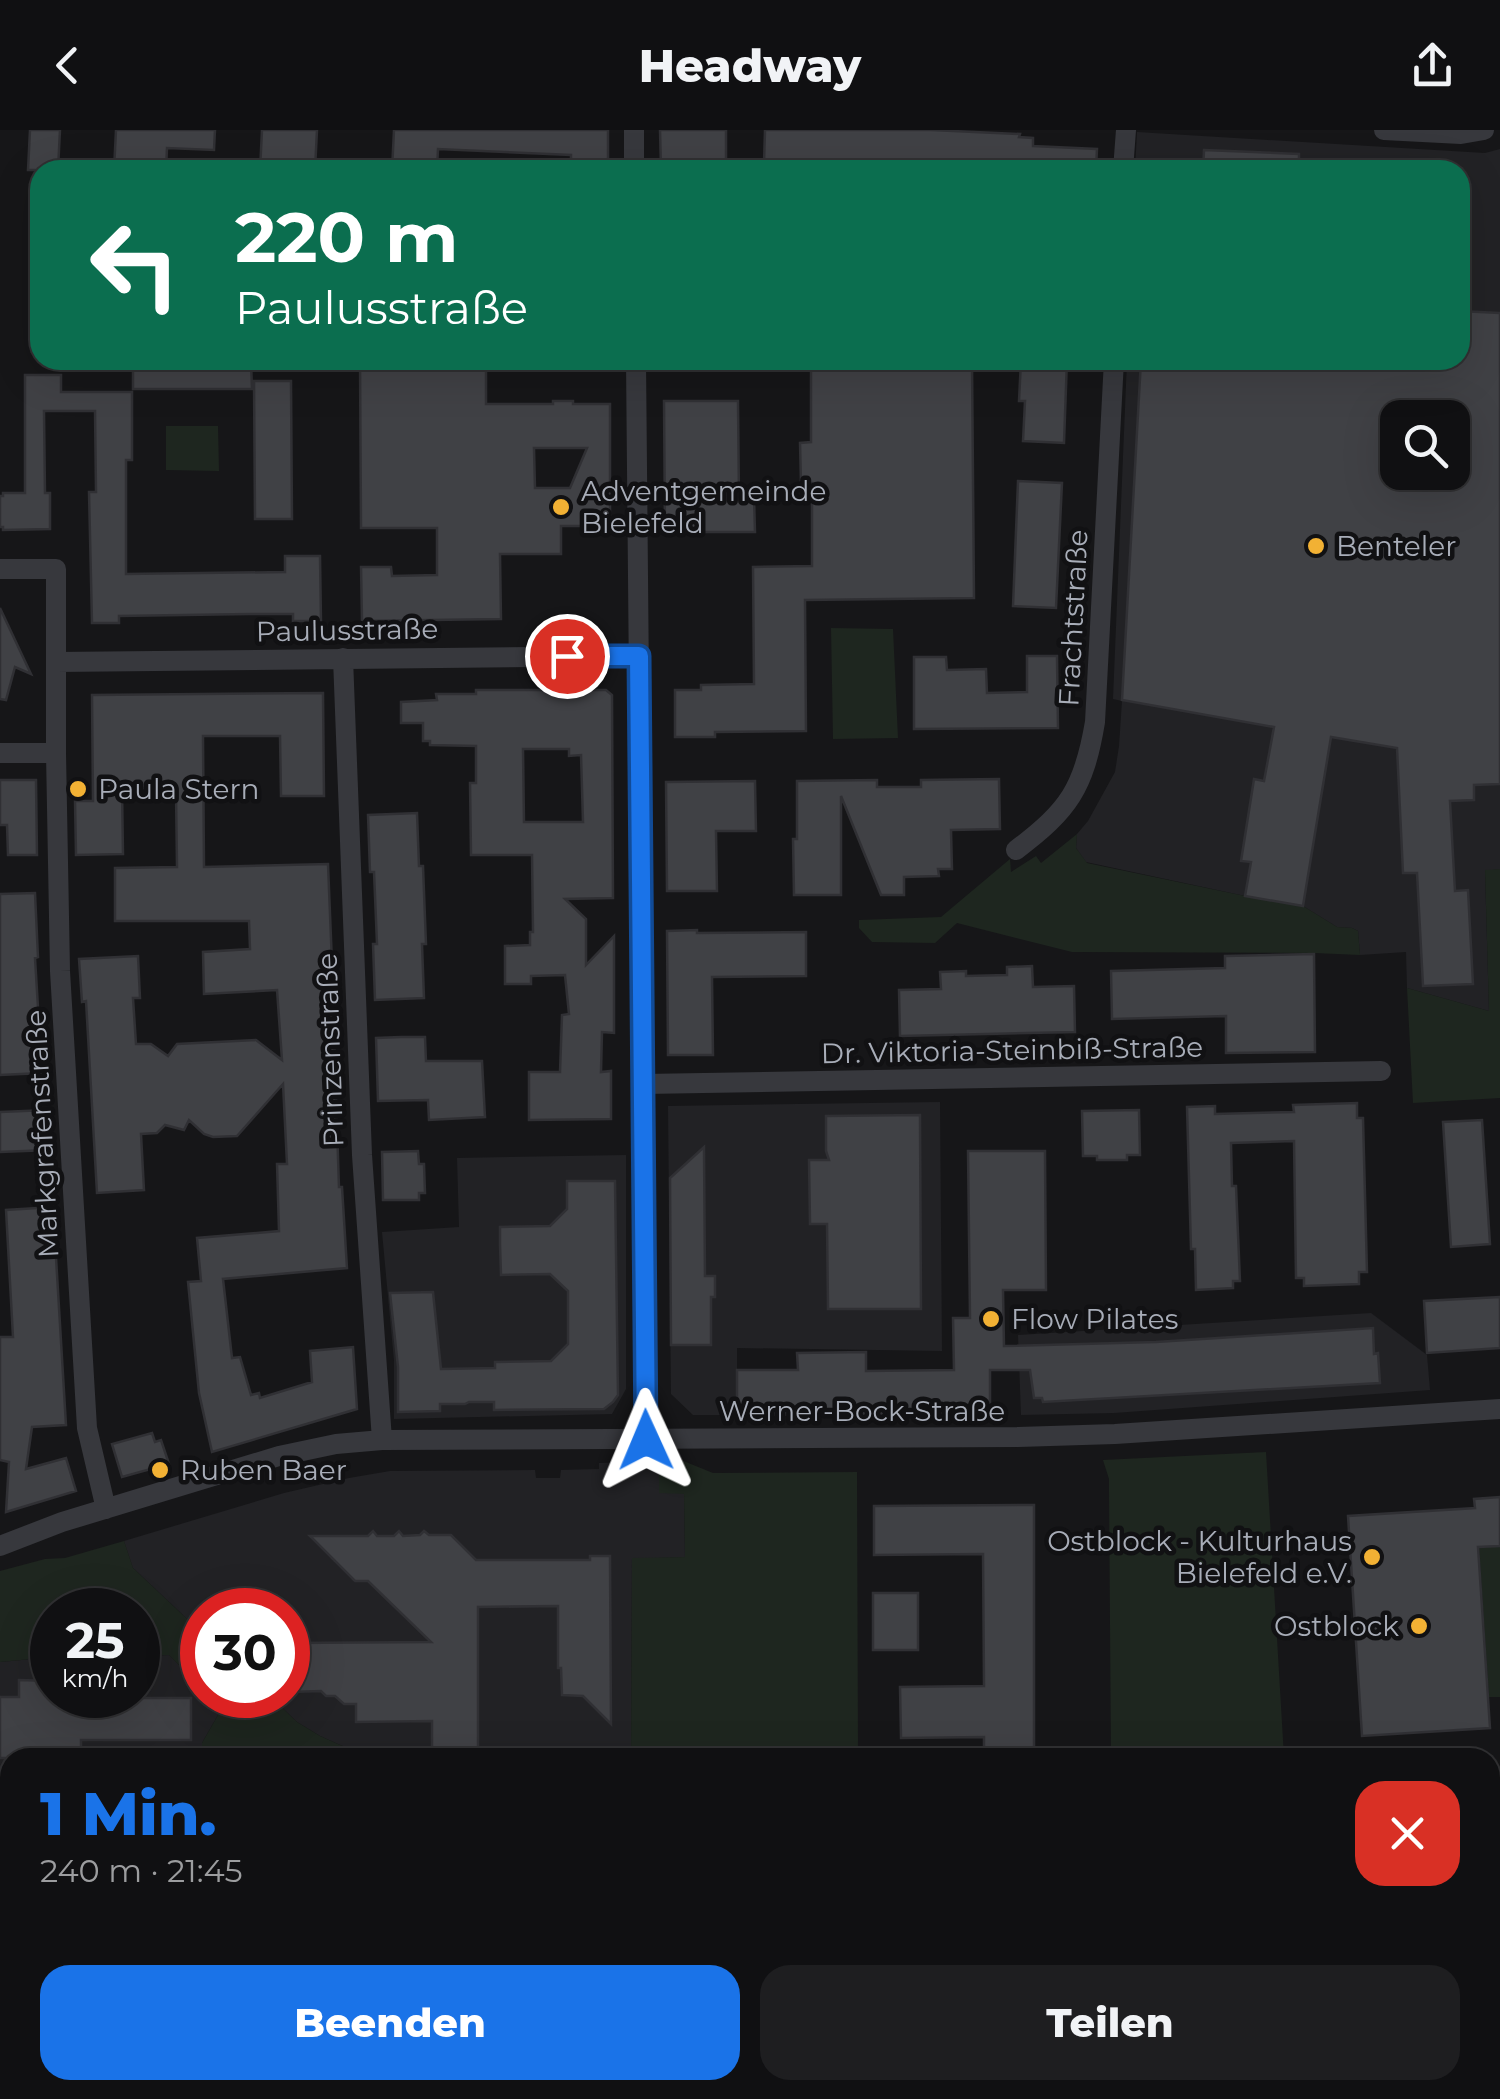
<!DOCTYPE html>
<html lang="de">
<meta charset="utf-8">
<style>
body{margin:0;font-family:Montserrat,sans-serif;background:#1e1e20;color:#f1f3f6;height:100vh;display:flex;flex-direction:column;font-size:38px;white-space:nowrap}
*{box-sizing:border-box;margin:0}
p{font-size:32px;color:#9c9d9f}
.icon{flex:none;width:55px;height:55px;fill:none;stroke:currentColor;stroke-width:2;stroke-linecap:round;stroke-linejoin:round}
.map{position:relative;flex:1;overflow:hidden}
.details{position:absolute;left:0px;top:1618px;width:1500px;height:352px;display:flex;flex-direction:column;background:#101012;border-radius:30px 30px 0 0;box-shadow:0 10px 40px #0002,0 0 0 2px #303032}
.details>*{flex:none}
.hud{position:absolute;left:30px;top:30px;width:1440px;height:210px;border-radius:30px;box-shadow:0 10px 40px #0002,0 0 0 2px #303032;background:#0b6e4f;color:#fff;overflow:hidden}
.fabs{position:absolute;left:1380px;top:270px;display:grid;gap:20px}
.fabs a{display:grid;place-items:center;width:90px;height:90px;border-radius:20px;background:#101012;box-shadow:0 10px 40px #0002,0 0 0 2px #303032;font-size:50px}
.speed{position:absolute;left:30px;top:1458px;display:flex;gap:20px;font-size:50px;font-weight:700;text-align:center}
.speed>*{display:grid;place-content:center;width:130px;height:130px;border-radius:50%;background:#101012;box-shadow:0 10px 40px #0002,0 0 0 2px #303032;line-height:1}
.speed small{font-size:25px;font-weight:400}
.speed .limit{border:15px solid #d22;background:#fff;color:#111}
.pin{position:absolute;display:grid;place-items:center;width:85px;height:85px;color:#fff;margin:-42px;border:5px solid #fff;border-radius:50%;box-shadow:0 2px 10px #0007}
.me{position:absolute;width:110px;margin:-55px;rotate:359deg;stroke-linejoin:round;filter:drop-shadow(0 0 8px #0008)}
.turn{display:flex;align-items:center;gap:35px;height:210px;padding:0 40px;font-size:45px}
.turn .icon{width:130px;height:130px;stroke-width:2.5}
.turn b{display:block;font-size:70px;line-height:85px}
.round{display:grid;place-items:center;flex:none;width:105px;height:105px;border-radius:30px;background:#1e1e20}
.head{display:flex;align-items:center;justify-content:space-between;height:170px;padding:0 40px}
h1{font-size:60px;font-weight:800;line-height:75px;color:#1a73e8}
.button{display:flex;gap:20px;margin-top:auto;padding:20px 40px}
.button a{flex:1;height:115px;border-radius:30px;background:#1a73e8;color:#fff;font-size:40px;font-weight:800;line-height:115px;text-align:center}
.button a+a{background:#1e1e20;color:#f1f3f6}
header{display:flex;justify-content:space-between;align-items:center;height:130px;padding:0 40px;background:#101012;font-size:45px;font-weight:800}
.map>svg:first-child{display:block}
</style>
<header><svg class="icon" aria-label="back" viewBox="0 0 24 24"><path d="M15 5l-7 7 7 7"/></svg>Headway<svg class="icon" aria-label="share" viewBox="0 0 24 24"><path d="M12 15V3M7 8l5-5 5 5M5 13v7h14v-7"/></svg></header>
<div class="map">
<svg width="1500" height="1969" viewBox="0 0 1500 1969">
<rect width="100%" height="100%" fill="#161618"/>
<!-- built -->
<path fill="#222225" fill-rule="evenodd" d="M1137 2 1485 23 1500 19V739L1485 741 1489 881 1407 858 1406 822 1360 825 1358 801 1352 798 1337 797 1303 776 1245 766 1086 732 1076 718 1077 704 1088 691 1115 642 1119 616 1122 571 1113 569 1127 230H1460V40H1135ZM1398 288H1452V342H1398Z
M940 972 942 1221 737 1218V1285H693L671 1264 668 976Z
M626 1025V1259L612 1284 394 1289V1231L382 1102 459 1097 457 1028Z
M1371 1183 1427 1225 1430 1260 1114 1283 1021 1285 1018 1205Z
M659 1331V1363H684L685 1427 632 1429 631 1627H367L320 1606 297 1592 269 1565H288V1480H202V1503L133 1438 124 1411 284 1363 349 1348 390 1341 535 1340 536 1348H560L561 1340 599 1339V1333Z
M169 1525 202 1558V1565H209L222 1578 202 1613V1627L10 1628V1960H281L280 1969H0V1532L52 1527V1565H138V1526Z"/>
<!-- green -->
<path fill="#1e261f" d="M166 296H218L219 341 166 340Z
M831 498 893 499 898 608 833 609Z
M1077 704 1076 718 1087 733 1245 766 1303 776 1337 797 1352 798 1358 801 1360 825 1314 823 1072 822 957 793 935 813 872 812 859 798V790L941 787 1010 729 1011 742 1036 726 1041 733Z
M1500 739V968L1413 973 1407 858 1489 881 1485 740Z
M1266 1322 1284 1627H1111L1109 1361V1349L1103 1330Z
M681 1330 713 1343 857 1342 858 1621 881 1622 912 1627H631L632 1428 685 1427 684 1364 659 1363V1331Z
M124 1411 133 1438 202 1503V1558L169 1525 138 1526V1480H52V1527L0 1532V1441L45 1429 65 1428Z
M1500 1416V1567H1489L1479 1418Z
M209 1565H269L297 1592 320 1606 367 1627H202V1613L222 1578Z
M431 1960H669V1969H431Z
M710 1960H756V1969H710Z"/>
<!-- water -->
<path fill="#2c353c" d="M1248 1960H1305V1969H1248Z"/>
<!-- building -->
<path fill="#404145" stroke="#303034" stroke-width="2.5" fill-rule="evenodd" d="M30 0H60L58 40H28Z
M116 0H215L214 20 167 18 166 40H114Z
M262 0H317L315 40H260Z
M394 0H608V40H571V25L438 19 437 40H392Z
M660 0H726V40H661Z
M765 0H931L1020 4 1019 7 1033 8V16L1097 19 1096 40H904V37H862V40H829V35L764 33Z
M1204 20 1299 24V40H1203Z
M1460 181 1500 183V654L1474 655V670L1450 671 1455 761 1468 760 1473 854 1423 856 1417 743H1403L1397 618 1331 607 1303 776 1245 766 1251 732 1241 731 1254 649 1264 651 1274 597 1122 570 1141 230H1460ZM1398 288H1452V342H1398Z
M133 230H251L252 259H133Z
M360 230H486V274H553V271H573V274H610V396H561V424H500L501 489 362 491 361 437H391L392 446 437 445V398H361ZM534 318H587L570 358H535Z
M811 230H972L974 468 805 470 806 601 715 602V607H675V560H701V555L754 554 753 437 812 436V353L801 354 800 313 811 312Z
M1021 230H1067L1064 313 1023 311 1025 271H1019Z
M25 245H61V262H132V330H126V444L285 442V426H320L321 491H293V484H250L119 486V493H92L89 362H96L95 281H44L45 363H50V399L3 400V397H0V366H3V363H25Z
M254 251H291L292 389H255Z
M664 271H738L739 367H754L755 402H665Z
M1018 351 1062 353 1056 478 1013 476Z
M0 478 31 544 15 537 6 570 0 569Z
M1027 526H1057L1058 598 914 599V527H946L947 540 986 539 987 563 1027 562Z
M476 560H606L612 565 613 768 565 769 586 789V835L614 806V903L602 902 601 942 611 941V989L529 990V942H560L562 885 569 884 565 845 531 846V854H505V816L530 815V802H533L532 725H471L470 653H476V616L430 615V611H423V593H401V572L437 570 436 564H476ZM523 619H569V626L581 625 583 692H524Z
M323 563 324 666H281L280 606H203L204 737 328 734 333 858H330L338 967H336L339 1057H342L347 1138 223 1149 232 1228 240 1227 251 1265 259 1263 260 1268 312 1252 310 1221 353 1217 357 1279 212 1322 199 1263 188 1152 201 1151 197 1108 279 1101 277 1034H287L283 954 237 1006 213 1007 204 1004 189 990 184 1000 165 995 157 1003 141 1004 144 1060 97 1063 86 871 82 872 79 829 138 826 140 868H133L136 914H151L168 926 177 914 256 910 282 930 277 860 204 864 203 822 250 819 249 791H115V738L177 737 176 663H160V658H122L123 724 76 725 75 671H93L92 565Z
M999 649 1000 699 951 700 952 739H938L939 746 904 747V765H881L841 666V765H794L793 709H797V651L877 650V657H921V650Z
M0 650H36L37 725H8L7 695H0Z
M755 651 756 701H716L717 761H667L666 652Z
M417 683 419 736H423L426 814H422L424 868 375 870 373 814H377L374 742H370L368 685Z
M35 763 38 827 35 828 42 943 0 945V764Z
M697 800V803L806 802V846L712 847 713 925H668L667 801Z
M1314 824 1315 922 1226 923V886L1112 889 1111 841 1225 838V826Z
M1032 836 1033 857 1074 856 1075 902 900 906 899 860 941 859 940 842 966 841V846L1007 845V837Z
M401 907H425L426 931H482L485 987 429 990 428 970 378 971 376 908Z
M1357 973V988H1363L1367 1142H1359V1154L1304 1156V1148H1296L1294 1011 1231 1013 1232 1056H1236L1240 1151H1233V1158L1196 1160 1195 1119H1191L1187 977 1215 976V984L1294 982 1293 975Z
M47 980 49 1020 0 1022V982Z
M1139 980 1140 1025H1127V1030H1097V1026H1083L1082 981Z
M920 985 921 1179H828L827 1094H810L809 1030H829L826 1021V986Z
M1482 990 1490 1114 1451 1117 1443 992Z
M704 1017 705 1146H715V1167H711V1215H671L670 1048Z
M418 1021 419 1034H424L425 1063H419V1070H383L382 1022Z
M968 1021H1045L1046 1160H1003L1004 1216 1156 1212 1373 1198 1374 1224 1378 1223 1380 1253 1043 1272 1042 1268H1034L1030 1240H990V1283L737 1285V1240H798L797 1223 866 1222V1241L954 1240 953 1188H970Z
M567 1051H615L618 1265 613 1272 604 1279 494 1280V1272H469L465 1274H440V1281L398 1282V1237L390 1163 433 1162 441 1239 495 1238V1232L551 1231 568 1214V1161L550 1144 501 1145 500 1115V1097L550 1096 567 1079Z
M53 1077 66 1295 32 1297 26 1339 66 1328 76 1361 6 1382 9 1332 0 1330V1207H13L6 1080Z
M1500 1167V1218L1427 1223 1424 1171Z
M152 1303 155 1312 161 1310 169 1334 122 1347 112 1314Z
M1500 1367V1416L1478 1417 1490 1598 1362 1606 1348 1386 1475 1378 1474 1369Z
M1034 1375V1620H984V1607L901 1608 900 1557 984 1556 983 1424 874 1425V1376Z
M373 1401 377 1406H394L399 1401 403 1406 420 1405 424 1401 429 1405H451L476 1430H590V1426H610L611 1594 583 1566 562 1565 561 1538H558V1476L478 1477V1628H432V1591L356 1592V1574H344L335 1566H326L321 1561 292 1562 291 1540 288 1537V1513L431 1512 368 1451H355L310 1406H368Z
M873 1463H918V1520H873Z
M19 1550 52 1551V1565H81V1568H191V1610H81V1628H0V1567H19Z"/>
<g fill="none" stroke-linecap="round" stroke-linejoin="round">
<!-- street -->
<path stroke="#37383d" stroke-width="20" d="M634 0V40
M1384 0 1461 4 1484 0
M1123 40 1126 0
M636 230 646 1310
M0 439H56V623L60 841 87 1298 106 1379
M343 528 362 1025 382 1310
M56 532 639 526
M0 623H56
M1016 720C1069 680 1084 658 1095 592L1114 230
M644 954 1381 941
M0 1416 62 1392 279 1326 336 1314 382 1310 1018 1307 1115 1304 1500 1279
M0 1752 10 1753"/>
</g>
<g fill="none" stroke-linecap="round" stroke-linejoin="round">
<!-- route casing -->
<g stroke="#114b97" stroke-width="25">
<path id="route" d="M567 526H639L646 1310"/>
</g>
<!-- route -->
<use href="#route" stroke="#1a73e8" stroke-width="18"/>
</g>
<!-- markers -->
<g fill="#f2b134" stroke="#111113" stroke-width="4">
<circle cx="561" cy="377" r="10"/>
<circle cx="1316" cy="416" r="10"/>
<circle cx="78" cy="659" r="10"/>
<circle cx="991" cy="1189" r="10"/>
<circle cx="160" cy="1340" r="10"/>
<circle cx="1372" cy="1427" r="10"/>
<circle cx="1419" cy="1496" r="10"/>
</g>
<g text-anchor="middle" stroke-width="9" stroke-linejoin="round" paint-order="stroke">
<!-- poi labels -->
<g font-size="28" fill="#a8adb8" stroke="#111113" text-anchor="start">
<text x="581" y="371">Adventgemeinde<tspan x="581" dy="32">Bielefeld</tspan></text>
<text x="1336" y="426">Benteler</text>
<text x="98" y="669">Paula Stern</text>
<text x="1011" y="1199">Flow Pilates</text>
<text x="180" y="1350">Ruben Baer</text>
<text x="1352" y="1421" text-anchor="end">Ostblock - Kulturhaus<tspan x="1352" dy="32">Bielefeld e.V.</tspan></text>
<text x="1399" y="1506" text-anchor="end">Ostblock</text>
</g>
<!-- street labels -->
<g font-size="28" fill="#a8adb8" stroke="#111113">
<text transform="translate(1073 488) rotate(-87)" y="10">Frachtstraße</text>
<text transform="translate(347 500) rotate(-1)" y="10">Paulusstraße</text>
<text transform="translate(330 920) rotate(-92)" y="10">Prinzenstraße</text>
<text transform="translate(1012 920) rotate(-1)" y="10">Dr. Viktoria-Steinbiß-Straße</text>
<text transform="translate(42 1004) rotate(-93)" y="10">Markgrafenstraße</text>
<text x="862" y="1291">Werner-Bock-Straße</text>
</g>
</g>
</svg>
<div class="fabs">
<a><svg class="icon" aria-label="search" viewBox="0 0 24 24"><circle cx="10" cy="10" r="6"/><path d="M15 15l6 6"/></svg></a>
</div>
<div class="speed"><div>25<small>km/h</small></div><div class="limit">30</div></div>
<div class="pin" style="left:567px;top:526px;background:#d93025"><svg class="icon" aria-label="arrive" viewBox="0 0 24 24"><path d="M6 21V4h12l-3 4 3 4H6"/></svg></div>
<svg class="me" style="left:646px;top:1310px" viewBox="-20 -20 40 40"><path d="M0-17L14 15 0 8-14 15z" fill="#1a73e8" stroke="#fff" stroke-width="4"/></svg>
<div class="hud">
<div class="turn"><svg class="icon" aria-label="left" viewBox="0 0 24 24"><path d="M17 20v-9H6M10 6l-5 5 5 5"/></svg><div><b>220 m</b>Paulusstraße</div></div>
</div>
<section class="details">
<div class="head"><div><h1>1 Min.</h1><p>240 m · 21:45</p></div><a class="round" style="background:#d93025;color:#fff"><svg class="icon" aria-label="close" viewBox="0 0 24 24"><path d="M6 6l12 12M18 6L6 18"/></svg></a></div>
<div class="button"><a>Beenden</a><a>Teilen</a></div>
</section>
</div>
